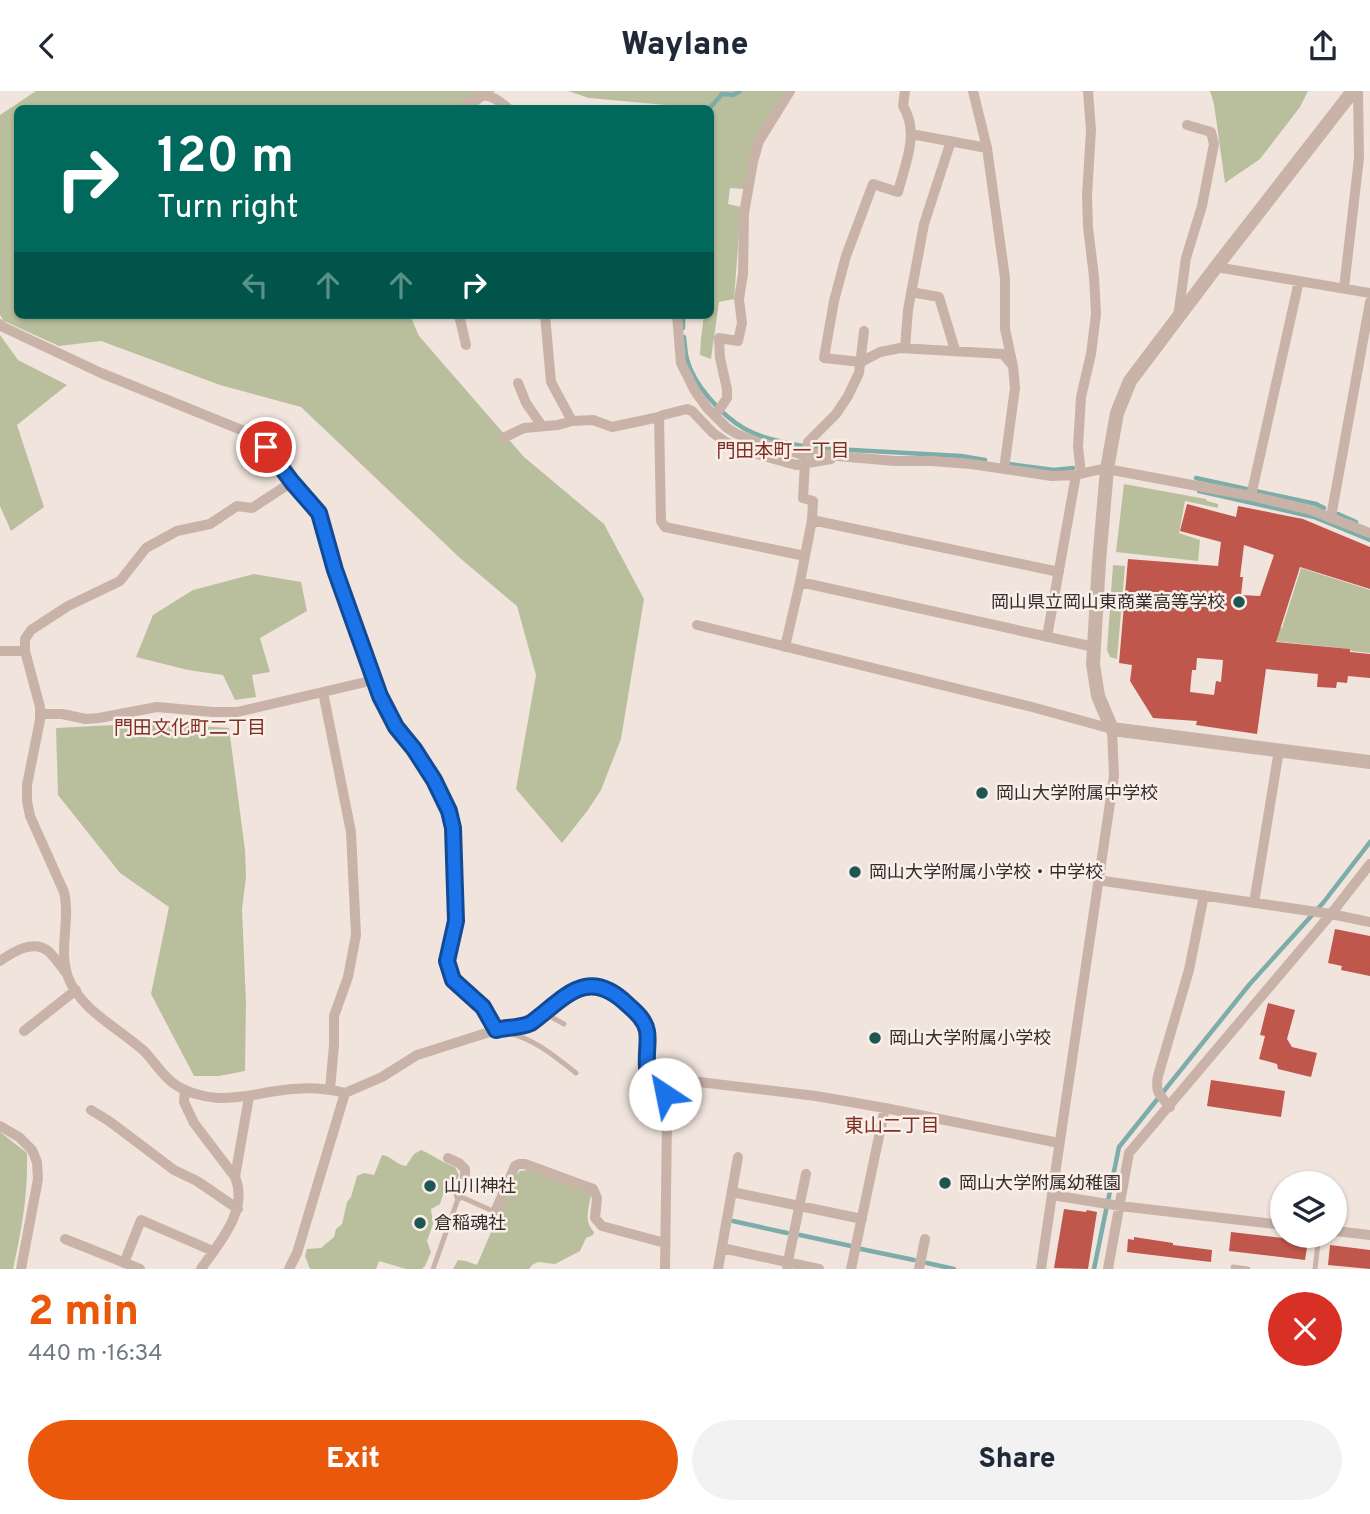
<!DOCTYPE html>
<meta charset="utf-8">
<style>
body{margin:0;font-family:Overpass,"Noto Sans JP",sans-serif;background:#f2f2f3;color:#1f2937;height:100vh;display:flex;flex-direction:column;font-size:26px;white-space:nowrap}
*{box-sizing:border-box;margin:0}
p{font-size:23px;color:#747a83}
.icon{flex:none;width:38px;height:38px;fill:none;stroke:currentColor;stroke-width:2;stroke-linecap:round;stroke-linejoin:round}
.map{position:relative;height:1178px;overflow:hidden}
.side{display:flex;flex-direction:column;background:#fff;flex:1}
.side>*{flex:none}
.banner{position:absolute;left:14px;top:14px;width:700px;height:214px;border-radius:10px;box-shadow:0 2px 5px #0004;background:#00695c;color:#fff;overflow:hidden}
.fabs{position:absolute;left:1270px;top:1080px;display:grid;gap:14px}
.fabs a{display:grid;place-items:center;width:77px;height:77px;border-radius:50%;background:#fff;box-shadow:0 2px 5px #0004;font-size:35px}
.pin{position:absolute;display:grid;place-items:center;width:60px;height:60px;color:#fff;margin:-30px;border:4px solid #fff;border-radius:50%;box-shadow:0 2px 7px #0007}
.me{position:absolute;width:77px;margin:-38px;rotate:326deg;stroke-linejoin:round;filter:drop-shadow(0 0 5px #0008)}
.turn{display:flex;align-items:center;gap:24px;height:147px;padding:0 28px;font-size:32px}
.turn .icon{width:91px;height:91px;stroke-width:2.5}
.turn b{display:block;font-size:49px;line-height:60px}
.lanes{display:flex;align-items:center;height:66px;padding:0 28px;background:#0003;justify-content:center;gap:35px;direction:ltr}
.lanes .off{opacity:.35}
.round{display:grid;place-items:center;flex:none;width:74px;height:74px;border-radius:37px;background:#f2f2f3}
.head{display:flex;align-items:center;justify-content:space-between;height:119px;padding:0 28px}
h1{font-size:42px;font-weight:800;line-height:52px;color:#ea580c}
.primary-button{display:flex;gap:14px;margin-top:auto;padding:14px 28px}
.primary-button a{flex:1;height:80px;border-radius:42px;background:#ea580c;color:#fff;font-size:28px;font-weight:800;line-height:80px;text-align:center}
.primary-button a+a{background:#f2f2f3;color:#1f2937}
header{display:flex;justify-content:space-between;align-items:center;height:91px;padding:0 28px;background:#fff;font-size:32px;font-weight:800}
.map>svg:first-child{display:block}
</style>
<header><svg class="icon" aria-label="back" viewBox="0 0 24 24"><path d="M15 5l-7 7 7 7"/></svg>Waylane<svg class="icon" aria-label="share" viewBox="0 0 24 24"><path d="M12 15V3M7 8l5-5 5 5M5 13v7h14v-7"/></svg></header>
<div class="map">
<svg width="1370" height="1178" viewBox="0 0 1370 1178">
<rect width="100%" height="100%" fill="#f1e4dd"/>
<!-- green -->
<path fill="#b9bf9d" d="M36 0H495L474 18H18V224H410L419 245 524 366 604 433 644 508 621 648 601 699 588 719 562 752 516 698 536 584 517 515 461 468 301 316 220 294 101 250 59 255 4 230 0 224V24Z
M568 0H787L756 49 744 98 730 97 728 113 741 116 734 208 719 211 711 268 700 264 701 247 704 224H710V18L589 7Z
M1210 0H1308L1300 16 1260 68 1225 92 1214 13Z
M0 244 18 269 67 294 17 334 44 416 11 440 0 415Z
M1124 393 1206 408 1207 410 1218 413V417L1185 410 1179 442 1200 449 1198 470 1116 461Z
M1113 474 1125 475 1117 568 1110 566 1107 559Z
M1301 477 1370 499V562L1351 560 1350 558 1273 550 1274 536 1282 537Z
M254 483 301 491 307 520 260 547 270 581 252 584 256 606 235 609 223 584 188 579 136 566 153 524 193 499Z
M153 632 229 637 245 759 246 786 242 818 246 912 245 980 219 985H194L151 903 169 816 120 782 58 704 56 637Z
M0 1041 27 1062C28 1104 22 1137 13 1178H0Z
M421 1059C433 1064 443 1072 455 1076L459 1084 455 1096 445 1097 440 1113 431 1118 433 1133 427 1150 431 1161 425 1175 422 1178H406L379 1170 376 1178H310L305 1165 307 1158 321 1157 334 1146 336 1138 342 1133 347 1111 351 1106 357 1085 364 1082 374 1084 382 1064C392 1065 396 1074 406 1075L414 1063Z
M527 1079 588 1100 591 1103C589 1118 583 1128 594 1141L593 1144 586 1147 580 1160 555 1173 538 1171 532 1174 529 1178H453L458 1169 466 1170 477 1174 515 1085 520 1080Z"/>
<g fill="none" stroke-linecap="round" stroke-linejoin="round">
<!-- stream -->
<path stroke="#7dada8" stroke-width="4.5" d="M709 18 722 3 733 4 740 0
M683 224V237
M684 246C685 253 685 261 687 268 693 293 722 325 745 338 763 348 787 352 807 356
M816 357 961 365 985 369
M1009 373 1054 379 1073 377
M1196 387 1316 413 1324 417
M1199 400 1314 426 1370 449
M1338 423 1356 431
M733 1130 787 1142
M800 1144 851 1155
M861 1158 914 1169
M927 1172 954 1178
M1094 1178 1119 1056 1249 894 1323 812 1370 751"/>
</g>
<!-- building -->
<path fill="#c0574c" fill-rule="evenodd" d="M1187 413 1236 426 1238 415 1303 428 1370 456V498L1300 476 1276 551 1350 558V561L1370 563V587L1348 585 1347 592 1337 591 1336 597 1317 596 1318 583 1266 578 1257 643 1196 634 1197 630 1153 627 1130 590 1132 574 1119 572 1128 468 1218 475 1221 451 1180 440ZM1244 454 1274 464 1260 505 1241 504 1243 486H1240ZM1197 567 1223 569 1221 591 1216 590 1214 604 1190 601 1192 579H1196Z
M1335 838 1370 845V885L1341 879 1342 875 1328 872Z
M1268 912 1295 919 1287 948 1292 956 1317 962 1311 986 1278 978 1277 973 1259 968 1265 945 1260 944Z
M1211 989 1285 1000 1281 1026 1207 1015Z
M1064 1118 1086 1121 1087 1119 1097 1121 1088 1178 1054 1177Z
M1231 1141 1308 1150 1305 1169 1229 1160Z
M1134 1146 1173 1152V1154L1212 1159 1211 1171 1127 1161 1128 1148 1134 1149Z
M1330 1154 1370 1159V1178L1328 1174Z"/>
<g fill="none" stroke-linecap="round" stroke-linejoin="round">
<!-- service -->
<path stroke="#c9b3a9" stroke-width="5" d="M544 922 564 933
M504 941C532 946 555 965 576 982
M1233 1176 1248 1178
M433 1178 459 1105 495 1121
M1315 1178 1319 1144"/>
<!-- minor -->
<path stroke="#c9b3a9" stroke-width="10" d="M905 0 903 15C920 42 905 73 898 101L873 93 846 165 834 210 824 267 861 271 880 261 900 257 1003 263 1013 275
M973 0 987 57 1005 187V238L1013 275 1015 297 1004 378
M462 17C482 0 489 1 509 18
M911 43 987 57
M1216 176 1370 202
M1344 197 1359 67 1358 0
M911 201 939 206 955 259
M459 224 466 254
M545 224 551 291 572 330
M677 224 681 272 695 300 708 318 727 337 737 343 754 350 800 363 807 361 837 365 895 370H931L971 373 1052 385 1076 384 1097 379 1107 378 1251 405 1311 419 1370 442
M1178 226 1186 167 1202 115 1214 53 1211 41 1187 34
M0 233 3 236 101 282 244 340 266 356 292 391 319 423 336 479 380 605 396 636 414 658 434 689 449 720 453 737 456 830 447 870 453 889 483 916 496 939
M905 257 908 219 924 133 951 50
M518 292 526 312 542 335
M715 325 727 307V298L720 267 719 247 738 250 742 232 739 208 743 183 744 122 753 71 759 50 790 0
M659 326 661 430 665 436 805 465
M503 347 524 337 558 334 572 330 593 329 612 336 659 326 663 324 687 318 692 320 713 342 726 351 739 358 796 374 831 368
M807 361 808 351 836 323 848 305 859 282 864 240
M805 371 803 407 813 410 812 429
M1081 382 1078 356 1081 306 1091 263 1096 223 1094 186 1088 136 1087 105 1091 39 1088 0
M292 391 252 417 237 415 210 433 177 440 146 457 120 490 68 515 31 539 25 548V560L40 616V629L27 694V710L30 725 64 801C71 828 58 858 68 886 81 920 119 937 144 960 154 970 161 983 173 992 185 1001 203 1006 218 1007 238 1008 256 1003 276 1000 299 996 323 996 345 1002
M1251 405 1299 190
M1331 426 1370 211
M800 491 1094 556
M697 534 1032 616 1112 638 1114 685 1041 1178
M1047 546 1076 384
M785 556 800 491 812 429 1059 481
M0 560H25
M323 601 351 741 356 844 348 886 334 925V954L330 998
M40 623H62L86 628 99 627 157 616 213 621H237L374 589
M1097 789 1331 823 1370 831
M1254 812 1279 659
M0 870C13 861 33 848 48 860 55 866 61 876 67 883
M24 940 76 899
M649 985 816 1005 885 1017 1059 1052
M185 999 184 1011 194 1032 235 1086C249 1119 219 1152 201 1178
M1170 1016C1159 1003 1155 1001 1158 985L1189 879 1204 804
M91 1019 109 1030 174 1079 197 1090 238 1118
M0 1035 19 1046 32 1059 37 1071 38 1088 21 1178
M448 1067 459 1072 465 1078V1088L459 1105
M235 1086 249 1006
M732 1101 862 1128
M1052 1104 1120 1115 1283 1134
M495 1121 515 1075 519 1073H525L593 1098 597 1107 595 1127 602 1135 665 1152
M1335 1140 1370 1144
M65 1148 140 1178
M722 1157 819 1178
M124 1172 141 1129 213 1160
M787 1175 806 1083
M289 1178 297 1162 345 1002 382 986 417 964 496 939 527 934 578 897 593 895 613 901 639 925 646 934 648 944 647 970 649 985 653 992 662 996 665 1001 667 1031 665 1178
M718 1178 738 1066
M851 1178 885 1017
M919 1178 925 1148
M1108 1178 1129 1062 1331 823 1370 773"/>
<!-- tertiary -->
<path stroke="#c9b3a9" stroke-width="14" d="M1353 0 1216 176 1130 290 1117 322 1107 378 1099 471 1093 573 1098 605 1112 638 1370 671"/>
</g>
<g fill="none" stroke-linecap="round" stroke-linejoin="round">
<!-- route casing -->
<g stroke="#114b97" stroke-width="18">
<path id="route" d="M266 356 292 391 319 422 335 479 380 605 396 636 414 658 434 689 449 720 453 737 456 830 447 870 453 889 483 916 496 939C507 936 521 937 531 932 565 907 587 874 628 914 636 921 645 929 647 940 650 953 641 983 654 992 657 995 660 996 663 997L665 1003"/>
</g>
<!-- route -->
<use href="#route" stroke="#1a73e8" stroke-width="12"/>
</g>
<!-- markers -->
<g fill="#205651" stroke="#f9efe9" stroke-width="2.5">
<circle cx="1239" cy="511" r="7"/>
<circle cx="982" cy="702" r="7"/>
<circle cx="855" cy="781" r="7"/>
<circle cx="875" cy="947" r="7"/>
<circle cx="945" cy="1092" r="7"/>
<circle cx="430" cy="1095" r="7"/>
<circle cx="420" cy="1132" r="7"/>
</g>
<g text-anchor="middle" stroke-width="5" stroke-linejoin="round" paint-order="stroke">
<!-- poi labels -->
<g font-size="18" fill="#362b29" stroke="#f9efe9" text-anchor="start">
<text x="1225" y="517" text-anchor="end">岡山県立岡山東商業高等学校</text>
<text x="996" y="708">岡山大学附属中学校</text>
<text x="869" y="787">岡山大学附属小学校・中学校</text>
<text x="889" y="953">岡山大学附属小学校</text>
<text x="959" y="1098">岡山大学附属幼稚園</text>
<text x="444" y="1101">山川神社</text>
<text x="434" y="1138">倉稲魂社</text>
</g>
<!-- neighbourhood labels -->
<g font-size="19" fill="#812e25" stroke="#f9efe9">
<text x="783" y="366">門田本町一丁目</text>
<text x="190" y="643">門田文化町二丁目</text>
<text x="892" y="1041">東山二丁目</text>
</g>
</g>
</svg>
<div class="fabs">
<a><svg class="icon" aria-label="layers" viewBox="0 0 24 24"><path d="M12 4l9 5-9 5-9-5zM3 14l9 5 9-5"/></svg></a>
</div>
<div class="pin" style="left:266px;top:356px;background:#d93025"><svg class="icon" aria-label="arrive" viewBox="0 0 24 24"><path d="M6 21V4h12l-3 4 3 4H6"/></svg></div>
<svg class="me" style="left:665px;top:1003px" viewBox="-20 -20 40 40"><circle r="19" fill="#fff"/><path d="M0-13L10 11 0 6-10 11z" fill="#1a73e8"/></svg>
<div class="banner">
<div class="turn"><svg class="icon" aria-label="right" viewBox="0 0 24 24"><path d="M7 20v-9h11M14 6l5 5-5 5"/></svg><div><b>120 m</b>Turn right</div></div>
<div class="lanes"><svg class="icon off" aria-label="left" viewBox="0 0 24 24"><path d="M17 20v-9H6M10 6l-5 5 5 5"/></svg><svg class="icon off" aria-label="ahead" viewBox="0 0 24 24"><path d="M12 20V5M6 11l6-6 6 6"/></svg><svg class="icon off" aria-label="ahead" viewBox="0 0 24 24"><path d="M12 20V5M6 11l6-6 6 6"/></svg><svg class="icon" aria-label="right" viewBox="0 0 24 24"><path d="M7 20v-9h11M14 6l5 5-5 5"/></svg></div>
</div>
</div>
<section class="side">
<div class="head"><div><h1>2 min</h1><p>440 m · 16:34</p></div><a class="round" style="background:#d93025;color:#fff"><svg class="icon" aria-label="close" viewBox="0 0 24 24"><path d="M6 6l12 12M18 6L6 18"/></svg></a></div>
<div class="primary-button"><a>Exit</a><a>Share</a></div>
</section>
